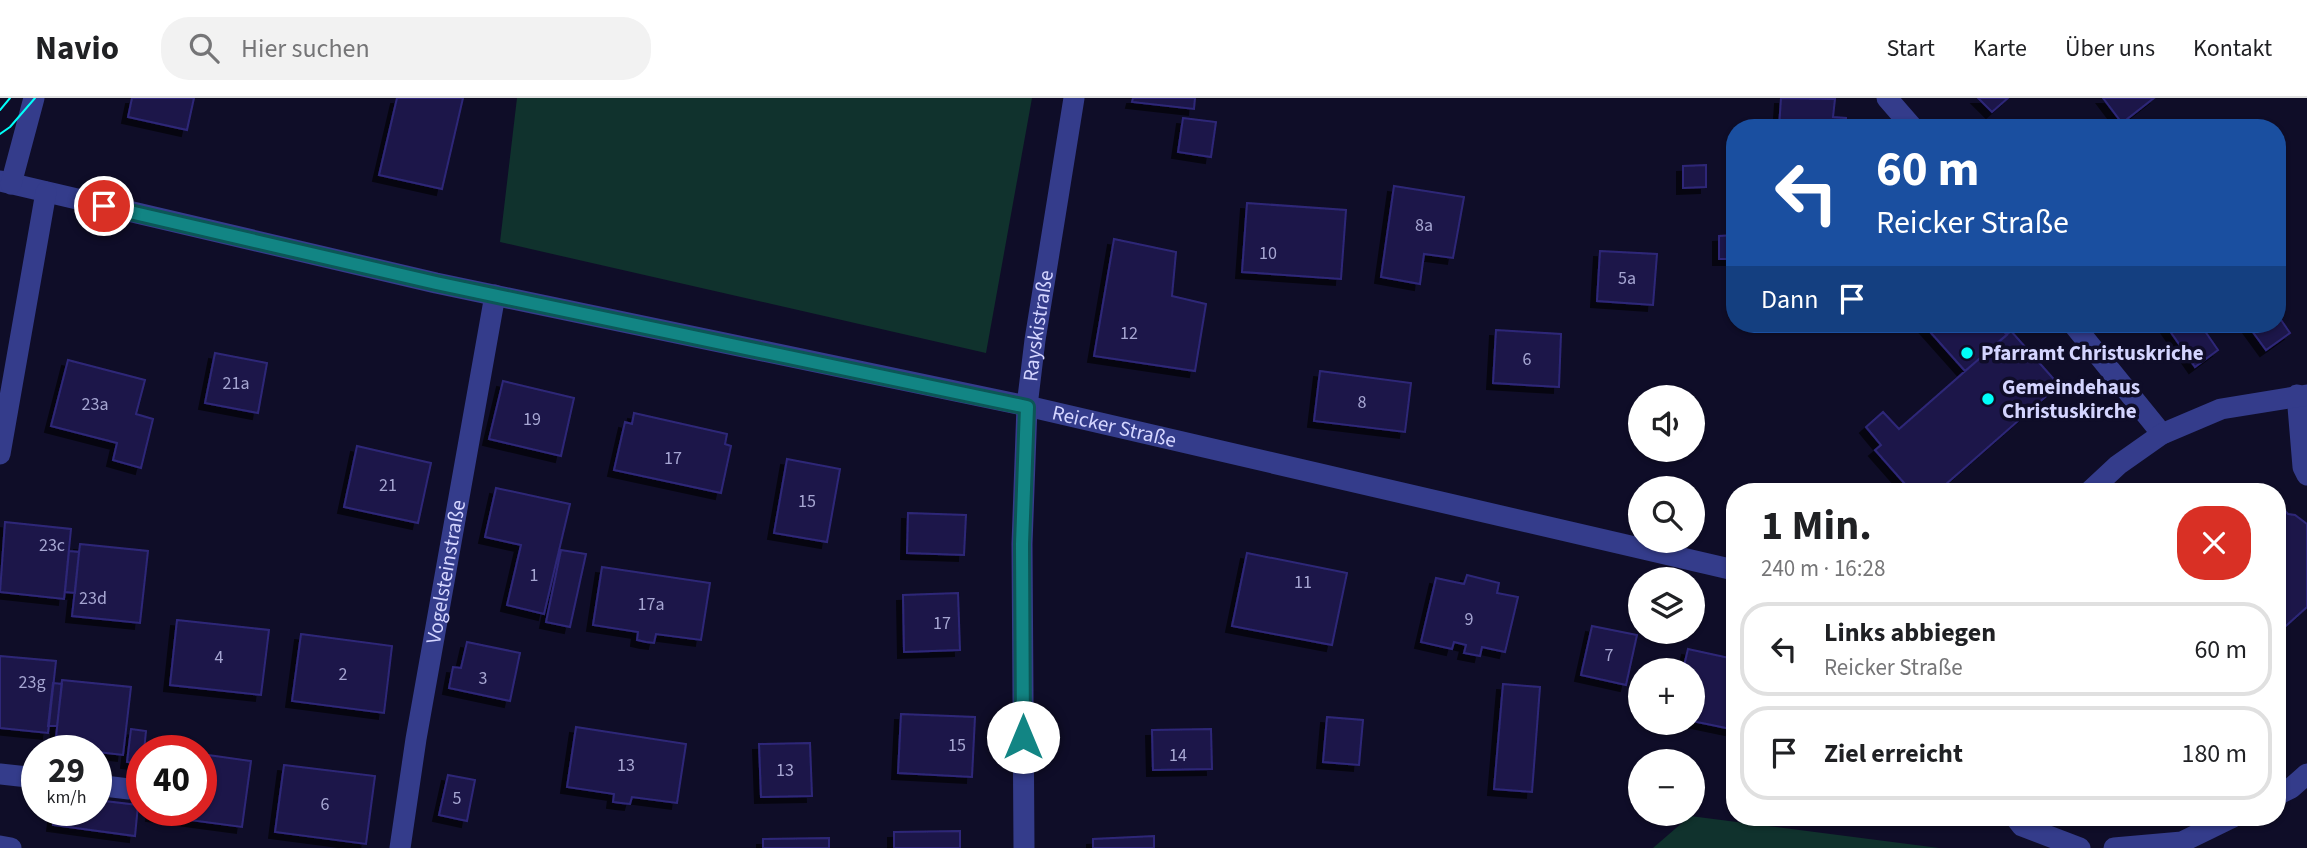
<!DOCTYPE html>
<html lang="de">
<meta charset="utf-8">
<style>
body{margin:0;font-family:"Source Sans 3",sans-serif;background:#f2f2f2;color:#202124;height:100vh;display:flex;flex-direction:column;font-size:26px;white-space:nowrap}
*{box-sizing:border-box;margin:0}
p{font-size:23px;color:#757577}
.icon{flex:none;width:38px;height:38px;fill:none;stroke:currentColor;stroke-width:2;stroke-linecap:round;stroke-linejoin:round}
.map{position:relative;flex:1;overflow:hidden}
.sheet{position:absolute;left:1726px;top:385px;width:560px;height:343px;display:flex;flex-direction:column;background:#fff;border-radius:28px;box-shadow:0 2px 5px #0004}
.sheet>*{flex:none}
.top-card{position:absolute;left:1726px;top:21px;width:560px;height:214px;border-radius:28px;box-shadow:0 2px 5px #0004;background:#1a4fa0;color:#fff;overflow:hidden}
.fabs{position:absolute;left:1628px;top:287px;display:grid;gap:14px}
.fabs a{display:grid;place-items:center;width:77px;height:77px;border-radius:50%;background:#fff;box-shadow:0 2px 5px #0004;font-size:35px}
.speed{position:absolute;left:21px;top:637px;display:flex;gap:14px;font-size:35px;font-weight:700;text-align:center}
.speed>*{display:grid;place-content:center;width:91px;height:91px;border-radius:50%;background:#fff;box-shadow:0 2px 5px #0004;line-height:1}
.speed small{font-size:18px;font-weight:400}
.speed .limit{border:10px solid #d22;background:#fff;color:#111}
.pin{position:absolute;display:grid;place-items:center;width:60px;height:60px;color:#fff;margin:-30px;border:4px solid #fff;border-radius:50%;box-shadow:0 2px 7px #0007}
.me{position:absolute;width:77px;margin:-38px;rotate:0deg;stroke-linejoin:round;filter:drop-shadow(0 0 5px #0008)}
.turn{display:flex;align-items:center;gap:24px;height:147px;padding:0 35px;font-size:32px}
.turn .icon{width:91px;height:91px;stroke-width:2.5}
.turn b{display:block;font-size:49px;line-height:60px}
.then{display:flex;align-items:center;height:66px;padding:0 35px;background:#0003;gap:14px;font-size:26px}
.round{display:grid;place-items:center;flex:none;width:74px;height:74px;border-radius:28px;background:#f2f2f2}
.summary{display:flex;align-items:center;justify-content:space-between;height:119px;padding:0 35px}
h1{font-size:42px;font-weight:700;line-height:52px}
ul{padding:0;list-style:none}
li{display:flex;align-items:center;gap:21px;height:94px;margin:0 14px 10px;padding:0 21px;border:4px solid #e0e0e0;border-radius:28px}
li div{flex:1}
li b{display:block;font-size:26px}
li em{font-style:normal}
header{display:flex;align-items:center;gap:42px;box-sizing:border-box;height:98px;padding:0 35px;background:#fff;border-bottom:2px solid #e0e0e0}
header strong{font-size:33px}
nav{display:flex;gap:38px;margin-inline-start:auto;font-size:24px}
.search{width:490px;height:63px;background:#f2f2f2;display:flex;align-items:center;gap:18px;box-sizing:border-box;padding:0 24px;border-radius:28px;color:#757577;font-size:26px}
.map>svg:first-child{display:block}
</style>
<header>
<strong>Navio</strong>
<div class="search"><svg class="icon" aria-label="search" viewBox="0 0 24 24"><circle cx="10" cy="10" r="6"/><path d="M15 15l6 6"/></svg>Hier suchen</div>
<nav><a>Start</a><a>Karte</a><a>Über uns</a><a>Kontakt</a></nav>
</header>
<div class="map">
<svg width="2307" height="750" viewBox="0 0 2307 750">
<defs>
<filter id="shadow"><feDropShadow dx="-6" dy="6" stdDeviation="0" flood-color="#0009"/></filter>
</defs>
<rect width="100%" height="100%" fill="#0f0d28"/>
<!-- green -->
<path fill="#10322d" d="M517 0H1032L986 255 500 144Z
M1690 718 1939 750H1653Z"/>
<!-- building -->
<path fill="#1c184a" stroke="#2e2878" stroke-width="2" filter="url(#shadow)" d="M132 0H194L187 32 128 19Z
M397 0H463L442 91 379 77Z
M1133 0H1195L1194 11 1132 4Z
M1781 0 1835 1 1833 19 1846 20V30H1779Z
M1978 0H2008L1992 14Z
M2103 0H2154L2122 25Z
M1183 20 1216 24 1211 59 1178 54Z
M1706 67V89L1683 90V68Z
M1394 88 1464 99 1453 160 1424 156 1420 186 1381 179Z
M1247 105 1346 112 1341 181 1242 174Z
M1734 137V161H1719V138Z
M1114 141 1176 154 1172 198 1206 206 1195 273 1094 258Z
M1600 153 1657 156 1653 207 1597 203Z
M2277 216 2290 235 2266 252 2247 226H2277Z
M1923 226H1997L2007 237 1965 273Z
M2165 226H2200L2218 252 2195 269Z
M1496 232 1561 236 1559 289 1493 285Z
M2011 233 2059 287 1937 394H1912L1875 352 1881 347 1866 329 1883 314 1899 331Z
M215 255 267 265 258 315 205 305Z
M68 262 145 282 136 316 153 321 141 370 113 362 117 345 51 328Z
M1320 273 1411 285 1405 334 1314 323Z
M503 283 574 300 561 358 489 341Z
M634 315 727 336 725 346 731 348 721 395 614 372 625 324 632 326Z
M357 348 431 365 418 425 344 409Z
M787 361 840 371 827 444 774 435Z
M496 390 570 406 544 516 507 507 521 447 485 439Z
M2281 408 2288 416 2295 417 2307 426V509L2278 535 2284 542 2277 548V411Z
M908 415 966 417 964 457 907 455Z
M5 424 71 431 64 501 0 494Z
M80 446 148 453 140 525 72 518Z
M561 452 586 456 570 529 546 524Z
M69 453 79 454 75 495 65 494Z
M1247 455 1347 475 1332 547 1232 528Z
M602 469 710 485 701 542 656 536 654 545 646 544 637 542 638 534 593 527Z
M1467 477 1499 485 1497 495 1518 499 1505 554 1482 549 1480 558 1464 555 1466 547 1454 544 1452 551 1421 544 1436 480 1464 486Z
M958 495 960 552 904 554 903 497Z
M177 522 269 532 261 597 170 587Z
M1592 528 1637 537 1626 587 1581 577Z
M301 536 392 548 384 615 292 603Z
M467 544 520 555 510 603 449 590 453 569 461 570Z
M1688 551 1734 561V614L1731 631 1692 623V572H1683Z
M0 558 56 563 48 635 0 630Z
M62 582 131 589 123 657 55 649Z
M53 585 62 586 57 628H48Z
M1503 586 1540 589 1532 694 1494 691Z
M901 616 975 619 972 679 898 675Z
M1327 619 1363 622 1359 667 1323 664Z
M576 629 686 646 677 705 632 699 630 706 621 705 613 704 614 696 567 689Z
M131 631 146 633 144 653H142V666L127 664Z
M1211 631 1212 671 1153 672 1152 632Z
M810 645 812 698 761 699 759 646Z
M201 656 251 663 242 729 152 717 153 712H201Z
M284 667 375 678 366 746 275 734Z
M448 677 475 682 467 723 439 717Z
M96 702 138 707 135 738 53 727 55 712H96Z
M960 733V750H894V734Z
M1154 738V750H1093V741Z
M829 740V750H763V741Z"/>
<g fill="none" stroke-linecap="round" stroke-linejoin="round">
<!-- minor -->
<g stroke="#343c8b" stroke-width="21">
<path d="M1887 0 1913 30"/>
<path id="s1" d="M0 83 436 185 1027 308 1734 472"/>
<path d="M11 86 34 0"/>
<path d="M2073 226 2162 336"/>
<path d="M2297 297 2303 369 2307 377"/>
<path d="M0 356 46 94"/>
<path d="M2089 394 2118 367 2162 336 2221 311 2307 297"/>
<path d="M0 676 37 680"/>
<path d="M96 687 129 691"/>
<path d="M2277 697 2291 690 2307 676"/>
<path d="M2015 719 2022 728 2080 750"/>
<path d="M0 748 11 750"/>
<path id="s2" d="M400 750 416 641 495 197"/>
<path id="s3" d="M1024 750 1022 446 1027 308 1035 242 1074 0"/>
<path d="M2114 750 2182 744 2233 719"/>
</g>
<!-- tram -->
<path stroke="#00fff9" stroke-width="2" d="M0 12 10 0
M0 36 10 29 35 0"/>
</g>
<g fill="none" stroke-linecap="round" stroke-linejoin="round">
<!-- route casing -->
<g stroke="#0c5656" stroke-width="18">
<path id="route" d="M104 108 436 185 1027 309 1022 446 1023 639"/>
</g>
<!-- route -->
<use href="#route" stroke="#128584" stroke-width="12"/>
</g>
<!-- markers -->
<g fill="#00fff9" stroke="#0f0d28" stroke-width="2.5">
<circle cx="1967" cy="255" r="7"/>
<circle cx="1988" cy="301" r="7"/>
</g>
<g text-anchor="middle" stroke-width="7" stroke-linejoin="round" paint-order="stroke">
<!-- number labels -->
<g font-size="18" fill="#a6a6d2">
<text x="1424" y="133">8a</text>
<text x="1268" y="161">10</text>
<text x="1627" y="186">5a</text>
<text x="1129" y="241">12</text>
<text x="1527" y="267">6</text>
<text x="236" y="291">21a</text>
<text x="1362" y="310">8</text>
<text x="95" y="312">23a</text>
<text x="532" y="327">19</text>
<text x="673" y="366">17</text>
<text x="388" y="393">21</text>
<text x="807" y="409">15</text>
<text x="52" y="453">23c</text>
<text x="534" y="483">1</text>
<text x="1303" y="490">11</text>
<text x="93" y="506">23d</text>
<text x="651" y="512">17a</text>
<text x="1469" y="527">9</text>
<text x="942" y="531">17</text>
<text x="1609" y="563">7</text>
<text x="219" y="565">4</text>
<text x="343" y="582">2</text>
<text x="483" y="586">3</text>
<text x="32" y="590">23g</text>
<text x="957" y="653">15</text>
<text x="1178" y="663">14</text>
<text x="626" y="673">13</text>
<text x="785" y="678">13</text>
<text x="457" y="706">5</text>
<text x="325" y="712">6</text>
</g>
<!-- street labels -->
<g font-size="21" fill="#d4d5ff" stroke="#0f0d28">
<text dy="7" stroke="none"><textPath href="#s3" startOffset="523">Rayskistraße</textPath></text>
<text dy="7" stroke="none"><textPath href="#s1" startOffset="1141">Reicker Straße</textPath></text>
<text dy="7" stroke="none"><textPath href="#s2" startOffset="280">Vogelsteinstraße</textPath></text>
</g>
<!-- poi labels -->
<g font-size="21" font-weight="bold" fill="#d4d5ff" stroke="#0f0d28" text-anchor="start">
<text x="1981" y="262">Pfarramt Christuskriche</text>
<text x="2002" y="296">Gemeindehaus<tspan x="2002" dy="24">Christuskirche</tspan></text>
</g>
</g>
</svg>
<div class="fabs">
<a><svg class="icon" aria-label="sound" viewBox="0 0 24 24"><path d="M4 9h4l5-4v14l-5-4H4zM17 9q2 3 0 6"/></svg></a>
<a><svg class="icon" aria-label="search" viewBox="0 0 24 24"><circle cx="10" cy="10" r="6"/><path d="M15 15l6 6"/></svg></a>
<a><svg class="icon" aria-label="layers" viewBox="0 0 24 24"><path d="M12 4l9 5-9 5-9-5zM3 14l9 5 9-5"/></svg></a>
<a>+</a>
<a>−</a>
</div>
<div class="speed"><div>29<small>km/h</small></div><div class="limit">40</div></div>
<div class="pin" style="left:104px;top:108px;background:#d93025"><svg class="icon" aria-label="arrive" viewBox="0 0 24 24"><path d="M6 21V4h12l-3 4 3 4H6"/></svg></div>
<svg class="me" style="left:1023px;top:639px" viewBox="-20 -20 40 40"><circle r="19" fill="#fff"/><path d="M0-13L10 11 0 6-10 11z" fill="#128584"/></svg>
<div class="top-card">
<div class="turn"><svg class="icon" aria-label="left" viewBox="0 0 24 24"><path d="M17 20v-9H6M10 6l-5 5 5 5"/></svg><div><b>60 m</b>Reicker Straße</div></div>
<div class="then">Dann<svg class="icon" aria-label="arrive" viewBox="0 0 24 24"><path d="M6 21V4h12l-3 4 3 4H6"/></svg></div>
</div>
<section class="sheet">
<div class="summary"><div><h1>1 Min.</h1><p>240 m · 16:28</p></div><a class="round" style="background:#d93025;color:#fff"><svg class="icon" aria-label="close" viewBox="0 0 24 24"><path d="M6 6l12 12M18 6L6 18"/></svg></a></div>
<ul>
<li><svg class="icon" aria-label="left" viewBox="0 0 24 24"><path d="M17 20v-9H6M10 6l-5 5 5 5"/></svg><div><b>Links abbiegen</b><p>Reicker Straße</p></div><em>60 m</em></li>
<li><svg class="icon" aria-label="arrive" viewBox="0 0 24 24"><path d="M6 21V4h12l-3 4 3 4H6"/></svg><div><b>Ziel erreicht</b></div><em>180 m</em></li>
</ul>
</section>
</div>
